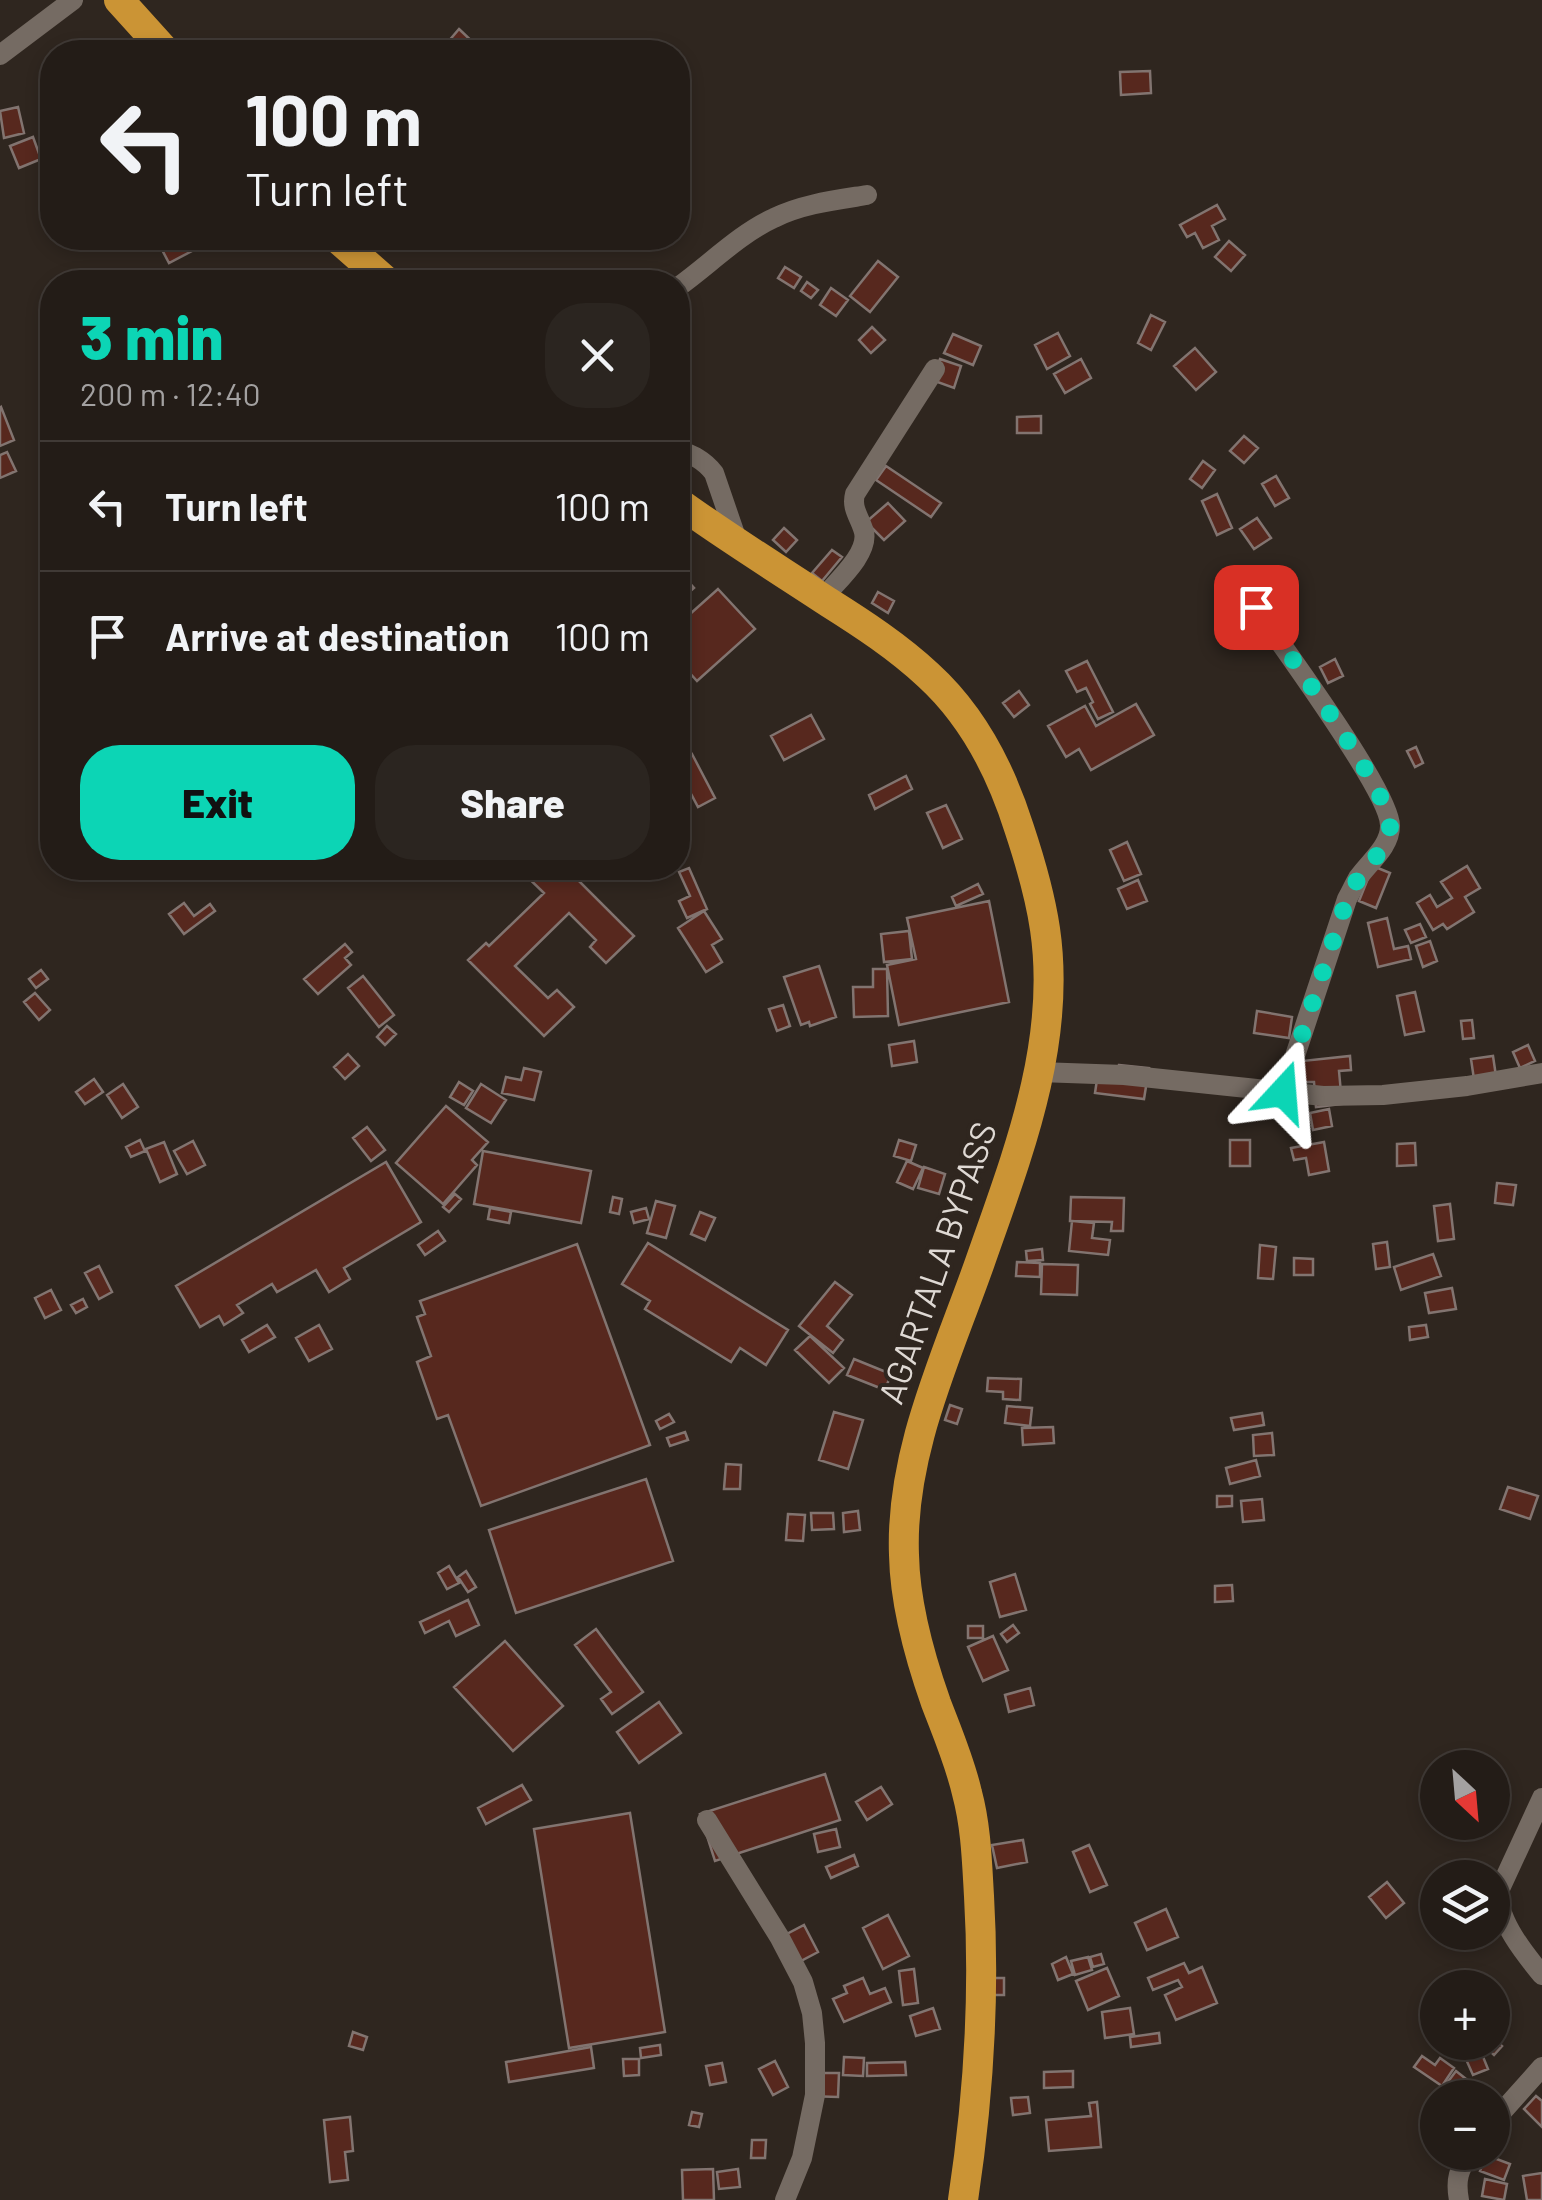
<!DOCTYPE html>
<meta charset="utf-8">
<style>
body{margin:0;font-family:Barlow,sans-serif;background:#2b2520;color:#f1f3f6;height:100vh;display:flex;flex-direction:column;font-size:38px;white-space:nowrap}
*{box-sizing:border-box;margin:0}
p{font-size:32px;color:#a3a1a1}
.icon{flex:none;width:55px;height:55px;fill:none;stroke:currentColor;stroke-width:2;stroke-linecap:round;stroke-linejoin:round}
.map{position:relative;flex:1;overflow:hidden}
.details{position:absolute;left:40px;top:270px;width:650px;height:610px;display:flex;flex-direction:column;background:#231c17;border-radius:40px;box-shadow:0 5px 15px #0003,0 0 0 2px #403a36}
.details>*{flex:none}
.hud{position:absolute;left:40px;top:40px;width:650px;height:210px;border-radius:40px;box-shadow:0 5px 15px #0003,0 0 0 2px #403a36;background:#231c17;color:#f1f3f6;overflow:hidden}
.needle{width:65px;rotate:154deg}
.fabs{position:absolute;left:1420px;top:1750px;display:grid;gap:20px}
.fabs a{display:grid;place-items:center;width:90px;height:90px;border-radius:50%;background:#231c17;box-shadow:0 5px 15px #0003,0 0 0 2px #403a36;font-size:50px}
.pin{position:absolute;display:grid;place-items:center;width:85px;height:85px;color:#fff;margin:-42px;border-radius:20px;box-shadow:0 5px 15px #0006}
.me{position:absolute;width:110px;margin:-55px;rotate:19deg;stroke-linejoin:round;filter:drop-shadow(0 0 8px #0008)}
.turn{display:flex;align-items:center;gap:35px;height:210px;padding:0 40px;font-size:45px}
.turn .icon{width:130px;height:130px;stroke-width:2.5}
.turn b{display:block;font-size:70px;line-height:85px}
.round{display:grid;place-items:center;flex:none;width:105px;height:105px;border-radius:40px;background:#2b2520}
.overview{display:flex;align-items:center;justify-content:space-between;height:170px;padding:0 40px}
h1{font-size:60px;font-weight:800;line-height:75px;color:#0cd5b5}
.primary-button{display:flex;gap:20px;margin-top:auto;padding:20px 40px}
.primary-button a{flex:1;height:115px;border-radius:40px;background:#0cd5b5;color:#111;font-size:40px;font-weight:800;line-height:115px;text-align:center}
.primary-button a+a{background:#2b2520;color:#f1f3f6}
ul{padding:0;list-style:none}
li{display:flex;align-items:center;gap:30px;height:130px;padding:0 40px;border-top:2px solid #403a36}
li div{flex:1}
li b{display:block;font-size:38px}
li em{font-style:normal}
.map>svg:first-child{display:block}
</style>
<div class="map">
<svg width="1542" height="2200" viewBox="0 0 1542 2200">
<rect width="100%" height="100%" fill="#2f261f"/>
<!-- building -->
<path fill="#57281e" stroke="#827470" stroke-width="2.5" d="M459 29 478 47 473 52H459L448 42Z
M1150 71 1151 93 1121 95 1120 72Z
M18 107 24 133 4 138 0 111Z
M33 137 41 159 19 168 10 146Z
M1217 205 1225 219 1212 226 1219 240 1203 248 1195 233 1187 237 1180 225Z
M172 238H185L192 251 169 263 159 244Z
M1229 241 1245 255 1231 271 1215 257Z
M878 261 898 277 870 312 850 296Z
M785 267 801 277 794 288 778 278Z
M807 282 818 290 811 298 801 291Z
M831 288 848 300 836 316 820 305Z
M1151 315 1165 322 1151 350 1138 343Z
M872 327 885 340 871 353 859 340Z
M1058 333 1070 356 1047 369 1035 345Z
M953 334 981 346 973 365 944 353Z
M1195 348 1216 372 1196 390 1174 366Z
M940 359 961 366 954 388 932 380Z
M1081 359 1091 378 1065 393 1054 374Z
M1 407 14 440 0 446V408Z
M1041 416V433H1017V417Z
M1244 436 1258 448 1244 463 1230 451Z
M7 452 16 471 0 478V455Z
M1203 461 1215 470 1202 488 1190 479Z
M886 466 941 503 931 517 876 480Z
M1276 476 1289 498 1275 506 1262 484Z
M1217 494 1232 528 1217 535 1202 501Z
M888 503 905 521 884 540 866 522Z
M1257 518 1271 538 1254 549 1240 529Z
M784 528 797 540 786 552 773 540Z
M832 550 842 557 822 581 812 573Z
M678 570 694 588 678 602Z
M718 589 755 629 697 681 678 660V621L680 623Z
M878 592 894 601 888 613 872 603Z
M1335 659 1343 676 1328 683 1320 667Z
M1087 661 1113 712 1098 719 1090 704 1093 702 1086 688 1077 692 1066 671Z
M1019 691 1029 705 1014 717 1003 703Z
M1136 704 1154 735 1091 770 1079 749 1066 757 1048 726 1085 706 1096 726Z
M811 715 824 739 784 760 771 736Z
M1416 747 1423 763 1415 767 1407 751Z
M692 754 715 798 698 807 678 769V762Z
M906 776 912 789 875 809 869 795Z
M946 805 962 839 943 848 927 813Z
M1127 842 1141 874 1124 881 1110 850Z
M1373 866 1390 873 1376 908 1359 901Z
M1467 866 1480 888 1465 897 1474 912 1447 929 1443 924 1433 930 1417 903 1430 895 1437 907 1452 898 1441 882Z
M518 868H566L634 936 606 963 590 947 596 940 569 913 515 966 548 998 557 990 574 1007 544 1036 468 960 486 943 489 946 544 893Z
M689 868 707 909 687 918 679 901 690 896 679 872Z
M1138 880 1147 901 1127 909 1118 889Z
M978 884 983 894 956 906 952 897Z
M989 901 1009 1002 899 1025 887 965 916 959 907 918Z
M184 903 194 916 210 904 215 911 184 934 169 914Z
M704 911 722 939 712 945 722 962 706 972 678 928Z
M1387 918 1394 949 1408 946 1411 959 1378 967 1368 923Z
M1420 924 1426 937 1411 943 1405 930Z
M909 931 912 959 884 962 881 934Z
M1430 941 1437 961 1423 967 1416 946Z
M345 944 352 952 345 958 351 965 318 994 304 979Z
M819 966 836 1017 810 1026 809 1022 801 1025 784 977Z
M873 969H887L888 1016 854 1017 853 987H873Z
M41 970 48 979 36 988 29 979Z
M363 976 394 1015 379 1027 348 988Z
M1415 992 1424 1031 1405 1035 1397 996Z
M35 993 50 1010 39 1020 24 1002Z
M783 1005 790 1026 777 1031 769 1009Z
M1257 1011 1292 1017 1289 1038 1254 1033Z
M1472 1020 1474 1038 1463 1039 1461 1021Z
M387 1026 396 1034 385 1045 377 1037Z
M914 1041 917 1062 892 1066 889 1045Z
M1528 1045 1535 1061 1520 1068 1513 1052Z
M348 1054 359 1066 345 1079 334 1067Z
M1350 1056 1351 1070 1339 1071 1342 1104 1316 1107 1314 1082H1304L1302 1061Z
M1493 1056 1497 1083 1475 1086 1471 1059Z
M1119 1065 1149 1068 1144 1099 1095 1093 1098 1073 1118 1076Z
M524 1068 541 1072 534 1100 502 1093 506 1077 521 1080Z
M94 1079 103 1092 85 1104 76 1092Z
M459 1082 473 1091 464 1105 450 1097Z
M123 1084 138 1107 122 1118 107 1095Z
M481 1084 506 1100 491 1123 466 1108Z
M446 1106 488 1142 472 1160 477 1165 443 1204 396 1163Z
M1293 1109 1304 1112 1300 1125 1289 1122Z
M1329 1109 1332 1126 1313 1130 1310 1113Z
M367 1127 385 1150 371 1161 353 1138Z
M140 1140 145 1151 131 1157 126 1147Z
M899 1140 916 1145 911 1161 894 1156Z
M1230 1140H1250V1166H1230Z
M193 1141 205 1165 187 1174 174 1151Z
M164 1142 177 1174 160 1182 146 1149Z
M1324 1142 1329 1171 1309 1175 1306 1158 1294 1160 1291 1148Z
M1415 1143 1416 1165 1397 1166V1144Z
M483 1151 591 1171 581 1223 474 1204Z
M907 1161 923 1168 913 1189 897 1182Z
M386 1162 421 1222 344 1268 350 1279 329 1292 316 1270 277 1292 272 1284 237 1305 243 1313 224 1325 219 1316 200 1327 176 1286Z
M924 1167 945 1174 939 1194 918 1188Z
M1497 1183 1516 1185 1513 1205 1495 1203Z
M455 1194 461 1199 449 1212 443 1207Z
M613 1197 622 1199 619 1214 610 1212Z
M1071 1197 1124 1198 1123 1231H1111L1112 1222 1070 1221Z
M656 1201 675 1206 666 1238 647 1233Z
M1450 1204 1454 1239 1438 1241 1434 1206Z
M490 1208 511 1212 509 1223 488 1219Z
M646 1208 649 1219 634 1223 631 1212Z
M700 1212 715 1218 705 1240 691 1234Z
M1072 1221 1094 1223 1092 1238 1110 1240 1108 1255 1069 1251Z
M438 1231 445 1241 425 1255 418 1245Z
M1387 1242 1390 1267 1376 1269 1373 1244Z
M648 1243 788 1330 766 1365 740 1348 731 1362 645 1309 650 1301 622 1284Z
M577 1244 650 1445 481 1506 448 1415 437 1419 417 1362 431 1356 417 1317 425 1314 420 1301Z
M1260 1245 1276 1247 1273 1279 1258 1278Z
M1042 1249 1043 1260 1027 1261 1026 1251Z
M1433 1254 1441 1276 1401 1290 1394 1267Z
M1294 1258 1313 1259V1275H1294Z
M1017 1262 1040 1263V1277L1016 1276Z
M1042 1264 1078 1265 1077 1295 1041 1294Z
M99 1266 112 1292 99 1299 85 1273Z
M835 1282 852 1295 827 1326 843 1340 833 1353 799 1326Z
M1452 1288 1456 1309 1429 1313 1425 1293Z
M51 1290 61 1310 45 1318 35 1298Z
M83 1299 87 1307 76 1313 71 1305Z
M267 1325 275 1337 249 1352 242 1340Z
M319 1325 332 1349 309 1361 296 1338Z
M1426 1325 1428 1337 1410 1340 1409 1327Z
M810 1336 844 1368 829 1383 795 1350Z
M854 1359 891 1374 885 1390 847 1375Z
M988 1378 1021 1379 1020 1400 1003 1399V1392L987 1391Z
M950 1405 962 1409 957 1424 945 1420Z
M1007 1406 1032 1408 1030 1426 1005 1423Z
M834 1412 863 1420 848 1469 819 1460Z
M1262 1413 1264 1425 1234 1430 1231 1418Z
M669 1414 674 1422 660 1429 656 1421Z
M1053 1427 1054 1443 1023 1445 1022 1428Z
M685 1432 688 1440 670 1446 667 1438Z
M1272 1433 1274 1455 1254 1456 1253 1435Z
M1256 1460 1260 1476 1230 1484 1226 1468Z
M726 1464 741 1465 740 1489H724Z
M646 1479 673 1561 516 1613 489 1530Z
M1508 1487 1538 1496 1530 1519 1500 1509Z
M1217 1496H1232V1506L1217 1507Z
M1262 1499 1264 1520 1243 1522 1241 1501Z
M858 1511 860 1530 844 1532 843 1513Z
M811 1513H833L834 1529 812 1530Z
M788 1514 805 1515 803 1541 786 1540Z
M449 1566 459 1583 447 1589 438 1573Z
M466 1571 476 1587 468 1592 458 1577Z
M1015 1574 1026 1610 1000 1617 990 1582Z
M1232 1585 1233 1601 1215 1602V1586Z
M468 1600 479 1625 456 1636 449 1621 425 1633 420 1622Z
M1013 1625 1019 1633 1007 1642 1001 1634Z
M968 1626H983V1638H968Z
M596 1629 643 1692 612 1714 601 1699 611 1692 575 1645Z
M993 1636 1008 1670 983 1681 968 1647Z
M505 1641 563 1706 513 1751 454 1687Z
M1030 1688 1034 1705 1009 1712 1005 1695Z
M659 1702 681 1733 639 1763 617 1732Z
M825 1774 840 1820 715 1861 700 1814Z
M522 1785 531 1800 486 1824 478 1808Z
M881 1787 892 1804 867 1820 856 1802Z
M630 1813 665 2032 569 2048 534 1829Z
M836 1829 840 1847 818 1852 814 1834Z
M1023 1840 1027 1862 997 1868 992 1845Z
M1089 1845 1107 1885 1090 1892 1073 1852Z
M854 1855 858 1866 831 1878 826 1867Z
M1387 1882 1404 1903 1386 1918 1369 1897Z
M1166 1909 1178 1937 1147 1950 1135 1923Z
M888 1915 909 1956 883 1969 863 1928Z
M804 1925 818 1952 797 1963 783 1936Z
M1101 1954 1104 1964 1093 1967 1090 1957Z
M1066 1957 1073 1974 1058 1980 1052 1964Z
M1088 1957 1092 1970 1075 1975 1071 1961Z
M1184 1963 1189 1973 1202 1967 1217 2003 1176 2020 1165 1995 1182 1987 1178 1980 1153 1990 1148 1978Z
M1107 1968 1119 1996 1088 2010 1076 1981Z
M914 1969 918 2003 903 2005 899 1971Z
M863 1978 870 1994 885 1988 891 2002 844 2022 833 1999 847 1993 844 1986Z
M989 1978H1004V1995H989Z
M933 2008 940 2029 916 2036 910 2016Z
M1130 2008 1134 2034 1105 2038 1102 2012Z
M353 2032 367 2037 363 2050 349 2046Z
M1159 2033 1160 2043 1131 2047 1130 2037Z
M1492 2037 1502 2046 1494 2055 1482 2044 1492 2042Z
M1477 2042 1488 2069 1473 2075 1461 2048Z
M660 2045 661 2055 641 2058 640 2048Z
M591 2047 594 2068 509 2082 506 2062Z
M1422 2056 1435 2065 1440 2058 1454 2068 1442 2086 1414 2067Z
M844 2057 864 2058 863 2076 843 2075Z
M623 2059H639V2075L624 2076Z
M775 2061 788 2087 773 2095 759 2069Z
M905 2062 906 2075 867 2076V2063Z
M722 2063 726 2082 710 2085 706 2066Z
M1073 2071V2087L1044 2088V2072Z
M1456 2071 1490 2098H1457L1444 2087Z
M809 2073H839L838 2097 808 2096Z
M1536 2096 1542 2101V2127L1524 2109Z
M1028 2097 1030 2113 1013 2115 1011 2098Z
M1097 2102 1101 2147 1049 2151 1046 2120 1091 2116 1089 2103Z
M692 2112 702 2114 699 2127 689 2125Z
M350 2117 353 2151 345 2152 348 2180 330 2182 324 2120Z
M752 2140H766L765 2158H751Z
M1486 2155 1510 2164 1504 2180 1480 2171Z
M713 2169 714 2200H683L682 2170Z
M738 2169 740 2187 719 2189 717 2172Z
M1542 2173V2200H1527L1523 2176Z
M1485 2179 1507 2184 1504 2200 1482 2196Z"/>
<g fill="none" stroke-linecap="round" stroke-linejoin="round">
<!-- minor -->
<path stroke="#756b63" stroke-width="20" d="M0 55 73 0
M678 287C709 265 739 234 774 218 802 204 836 200 867 195
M678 450C693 455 704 460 714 473L738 543
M823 598C836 582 869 554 864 532 860 517 851 509 855 494L935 369
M1255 607C1280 643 1391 793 1390 826 1390 847 1369 862 1358 878 1354 885 1351 892 1347 899L1283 1092
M1039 1072 1124 1075 1323 1096 1383 1095 1467 1086 1542 1073
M1542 1798 1498 1893C1499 1922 1524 1953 1542 1975
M707 1820 780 1938 803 1982 812 2013 815 2043V2095L802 2158 785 2200
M1492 2123 1542 2067
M1459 2200C1455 2179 1459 2170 1470 2152"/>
<!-- highway -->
<path stroke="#cb9435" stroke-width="30" d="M119 0 166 52
M337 238 387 282
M678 502C726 537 778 569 828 602 863 624 898 647 928 675 973 716 1001 771 1019 828 1030 861 1040 895 1045 929 1062 1044 1017 1156 980 1262 947 1356 900 1453 904 1555 905 1605 919 1655 936 1703 947 1732 960 1762 967 1793 976 1826 977 1862 979 1896 985 1997 978 2101 963 2200"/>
</g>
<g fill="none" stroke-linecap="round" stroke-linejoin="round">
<!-- route -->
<path stroke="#0cd5b5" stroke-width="18" stroke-dasharray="0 32.4" d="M1256 607C1280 643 1391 792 1390 826 1390 847 1369 862 1358 879 1354 885 1351 892 1347 899L1283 1092"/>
</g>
<g text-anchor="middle" stroke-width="8" stroke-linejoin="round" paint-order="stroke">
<!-- street labels -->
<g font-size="35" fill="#dfd9d4" stroke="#2f261f">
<text transform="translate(938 1263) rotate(-71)" y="12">AGARTALA BYPASS</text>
</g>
</g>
</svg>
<div class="fabs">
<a><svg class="needle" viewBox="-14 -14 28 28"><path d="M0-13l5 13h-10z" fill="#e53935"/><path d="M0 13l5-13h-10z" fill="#a3a1a1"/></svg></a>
<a><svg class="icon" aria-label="layers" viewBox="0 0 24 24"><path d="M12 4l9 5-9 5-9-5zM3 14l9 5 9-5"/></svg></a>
<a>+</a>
<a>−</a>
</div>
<div class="pin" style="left:1256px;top:607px;background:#d93025"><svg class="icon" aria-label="arrive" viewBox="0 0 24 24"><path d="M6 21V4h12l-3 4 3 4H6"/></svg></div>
<svg class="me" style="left:1283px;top:1092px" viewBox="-20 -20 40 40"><path d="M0-17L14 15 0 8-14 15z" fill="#0cd5b5" stroke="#fff" stroke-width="4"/></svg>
<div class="hud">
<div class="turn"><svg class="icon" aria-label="left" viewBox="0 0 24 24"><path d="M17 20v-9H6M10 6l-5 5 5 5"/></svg><div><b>100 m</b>Turn left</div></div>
</div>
<section class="details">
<div class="overview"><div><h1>3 min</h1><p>200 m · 12:40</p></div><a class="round"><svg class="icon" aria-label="close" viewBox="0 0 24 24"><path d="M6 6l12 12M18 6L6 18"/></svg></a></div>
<ul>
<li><svg class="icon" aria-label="left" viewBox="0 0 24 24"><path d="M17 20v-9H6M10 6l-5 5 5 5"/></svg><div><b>Turn left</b></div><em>100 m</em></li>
<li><svg class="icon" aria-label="arrive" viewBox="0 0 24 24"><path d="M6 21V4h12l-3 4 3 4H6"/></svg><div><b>Arrive at destination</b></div><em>100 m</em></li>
</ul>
<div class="primary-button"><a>Exit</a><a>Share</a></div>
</section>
</div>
